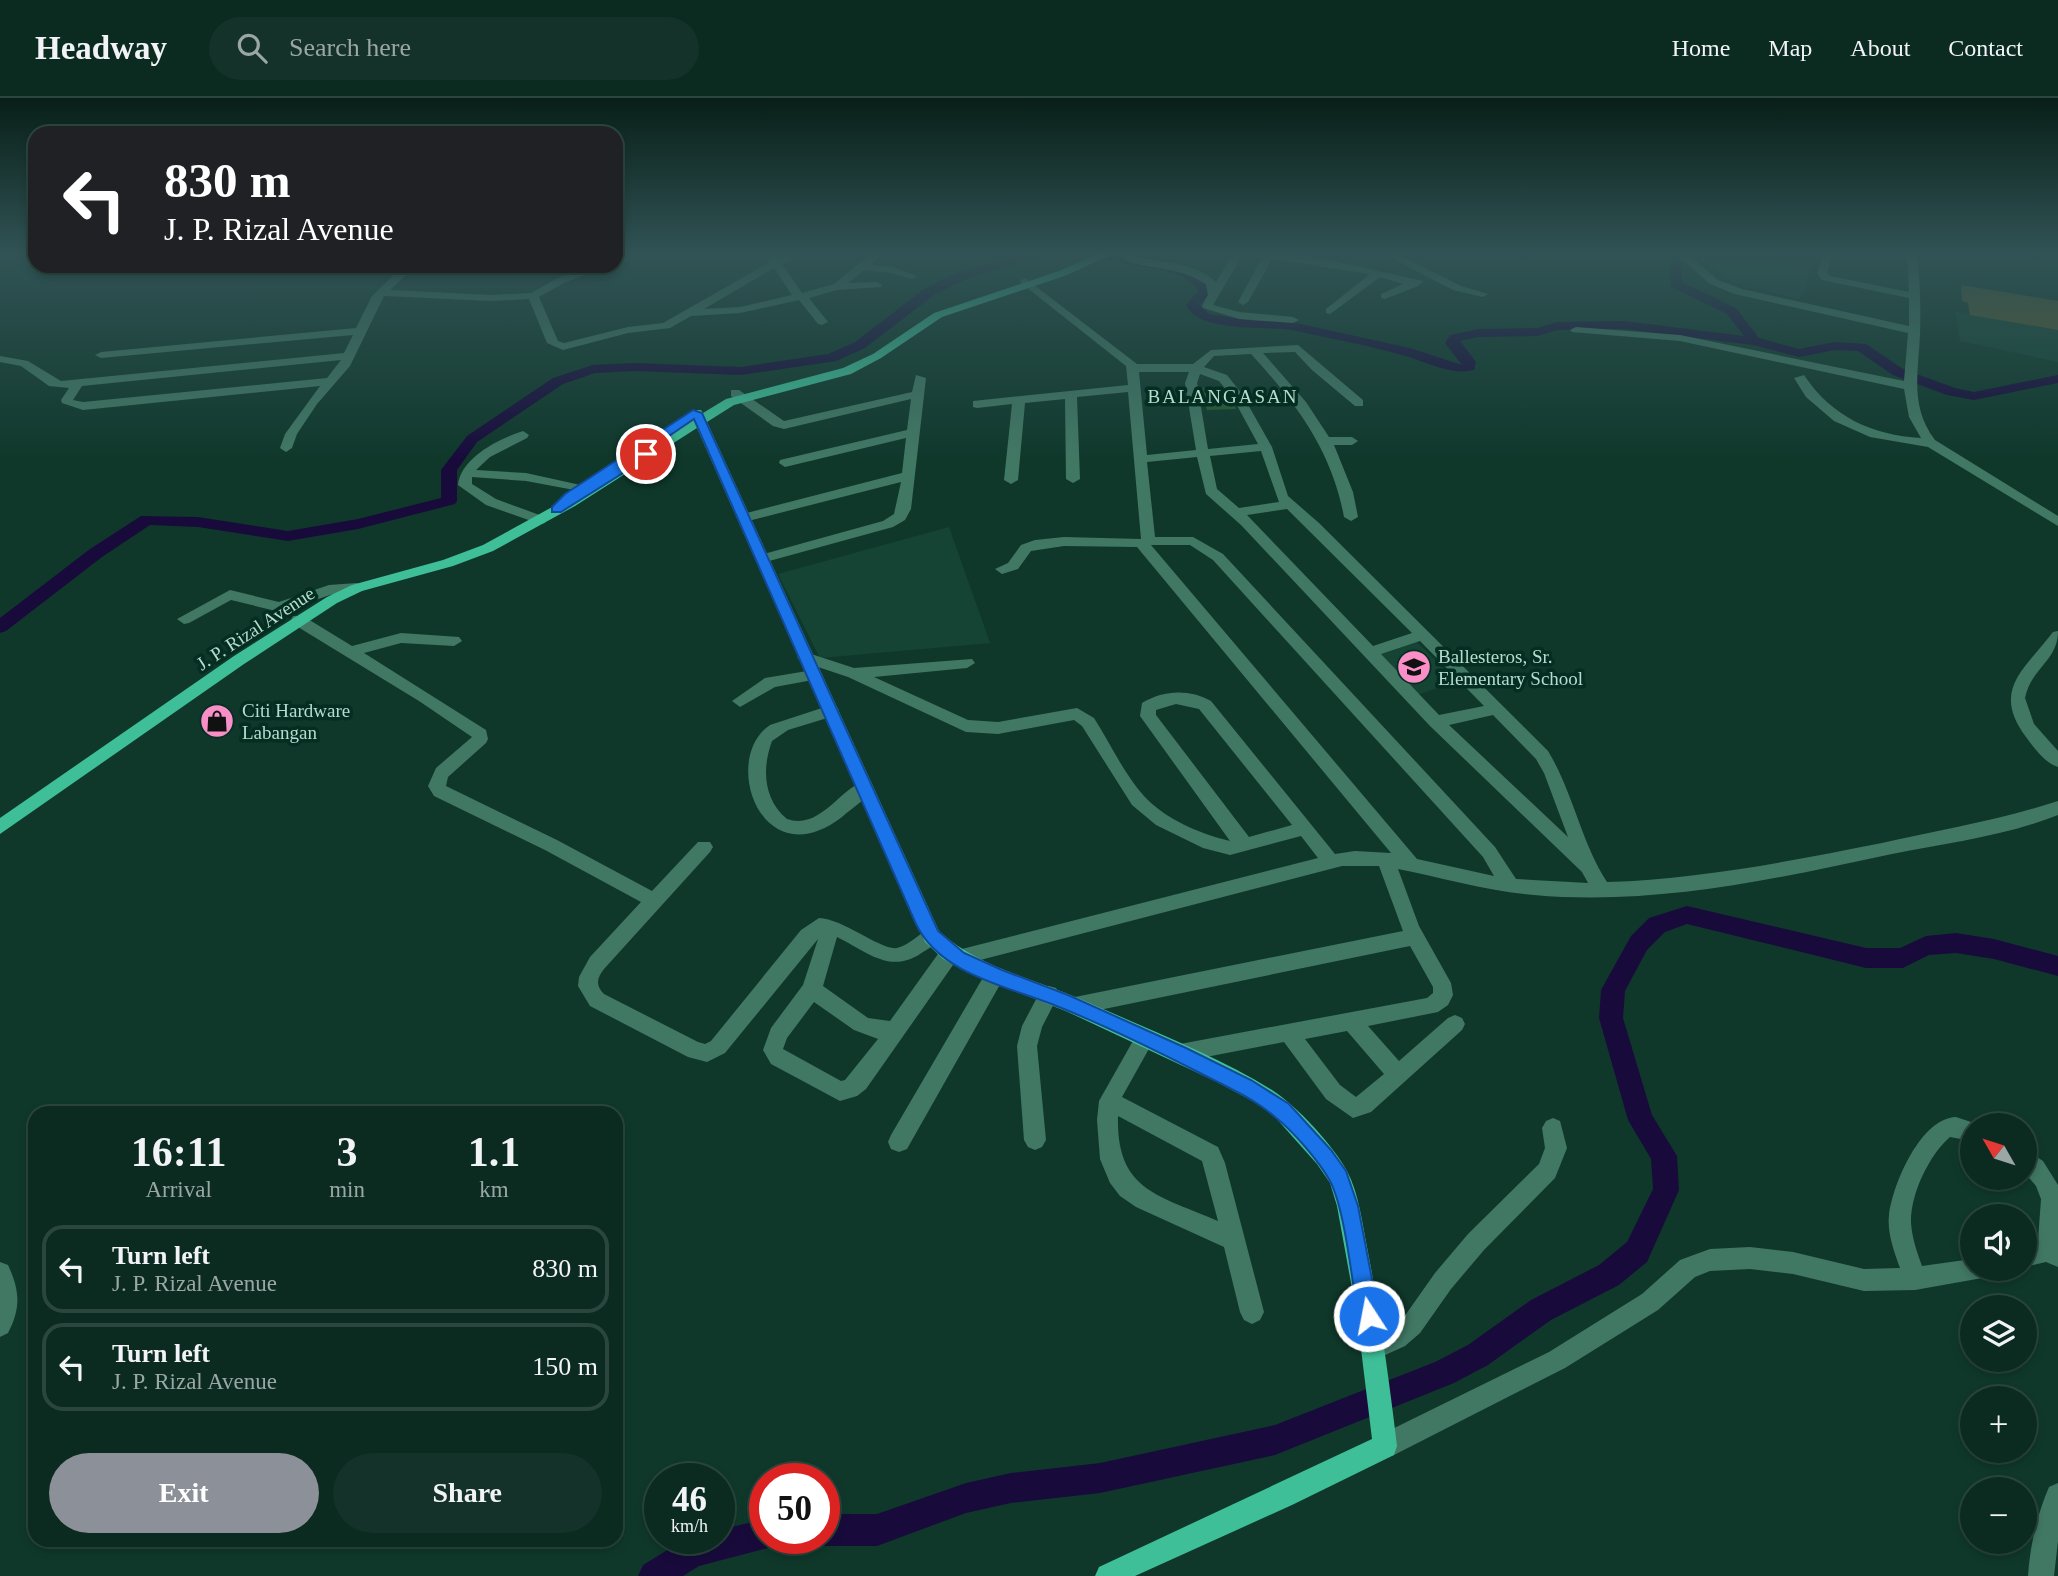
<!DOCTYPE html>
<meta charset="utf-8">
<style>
body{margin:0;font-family:Georgia,serif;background:#143229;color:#f1f3f6;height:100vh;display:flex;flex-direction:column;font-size:26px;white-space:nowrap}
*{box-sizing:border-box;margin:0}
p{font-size:23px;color:#9aa7a5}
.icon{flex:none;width:38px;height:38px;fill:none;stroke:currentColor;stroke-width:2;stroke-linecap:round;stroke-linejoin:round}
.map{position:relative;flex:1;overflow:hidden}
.sheet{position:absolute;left:28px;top:1008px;width:595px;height:441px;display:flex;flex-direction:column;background:#0b2a20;border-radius:21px;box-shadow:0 4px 10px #0003,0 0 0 2px #2b463e}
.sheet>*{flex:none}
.top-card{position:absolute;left:28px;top:28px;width:595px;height:147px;border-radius:21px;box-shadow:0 4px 10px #0003,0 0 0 2px #2b463e;background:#202124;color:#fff;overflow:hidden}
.needle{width:46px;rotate:309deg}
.tools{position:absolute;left:1960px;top:1015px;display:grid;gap:14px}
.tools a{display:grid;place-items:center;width:77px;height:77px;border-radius:50%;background:#0b2a20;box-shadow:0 4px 10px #0003,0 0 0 2px #2b463e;font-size:35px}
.speed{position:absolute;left:644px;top:1365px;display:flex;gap:14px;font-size:35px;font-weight:700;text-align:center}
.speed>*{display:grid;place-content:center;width:91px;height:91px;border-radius:50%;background:#0b2a20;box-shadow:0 4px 10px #0003,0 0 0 2px #2b463e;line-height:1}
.speed small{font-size:18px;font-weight:400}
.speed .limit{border:10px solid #d22;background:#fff;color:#111}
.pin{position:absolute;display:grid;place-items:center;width:60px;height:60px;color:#fff;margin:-30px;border:4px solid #fff;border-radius:50%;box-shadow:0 2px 7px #0007}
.me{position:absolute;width:77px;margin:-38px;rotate:349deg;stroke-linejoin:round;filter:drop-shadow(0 0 5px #0008)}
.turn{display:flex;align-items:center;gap:24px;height:147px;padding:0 21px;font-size:32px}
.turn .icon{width:91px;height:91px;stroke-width:2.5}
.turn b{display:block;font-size:49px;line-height:60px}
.eta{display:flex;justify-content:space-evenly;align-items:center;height:119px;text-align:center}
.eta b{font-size:42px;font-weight:600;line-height:49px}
.cta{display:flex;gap:14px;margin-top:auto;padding:14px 21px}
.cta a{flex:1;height:80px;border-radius:42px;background:#8c9099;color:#fff;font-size:28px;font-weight:600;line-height:80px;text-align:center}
.cta a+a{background:#143229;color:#f1f3f6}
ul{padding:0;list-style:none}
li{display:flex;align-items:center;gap:21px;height:88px;margin:0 14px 10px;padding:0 7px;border:4px solid #2b463e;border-radius:21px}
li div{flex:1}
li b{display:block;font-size:26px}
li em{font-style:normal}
header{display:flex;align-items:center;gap:42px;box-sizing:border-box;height:98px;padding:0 35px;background:#0b2a20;border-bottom:2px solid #2b463e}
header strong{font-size:33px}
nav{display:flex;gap:38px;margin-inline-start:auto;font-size:24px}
.search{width:490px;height:63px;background:#143229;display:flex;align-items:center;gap:18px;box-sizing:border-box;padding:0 24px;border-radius:38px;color:#9aa7a5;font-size:26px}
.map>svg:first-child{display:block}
</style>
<header>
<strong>Headway</strong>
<div class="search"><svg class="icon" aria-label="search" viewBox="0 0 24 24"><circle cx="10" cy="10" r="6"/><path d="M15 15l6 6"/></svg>Search here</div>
<nav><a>Home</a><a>Map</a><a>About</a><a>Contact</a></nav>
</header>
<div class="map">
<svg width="2058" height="1478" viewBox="0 0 2058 1478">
<rect width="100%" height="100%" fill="#0f382b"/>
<!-- built -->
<path fill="#154435" d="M1691 155H1813L1805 192 1798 201 1733 184Z
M1955 214 2058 232V264L1960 243Z
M949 429 990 545 820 560 778 476Z
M1414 541 1456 583 1415 598 1372 556Z"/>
<!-- green -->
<path fill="#59592e" d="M1961 187 2058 203V232L1970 217 1968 205 1962 203Z"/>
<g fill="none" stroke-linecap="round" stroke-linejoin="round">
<!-- river -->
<path fill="#180b3c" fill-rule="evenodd" d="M1027 155H1047L966 181 934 197 865 250 836 263 741 277 635 273 595 275 563 286 477 344 457 372V403L455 406 358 431 288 443 198 429 150 427 102 459 6 533 0 535V520L90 451 141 418 198 419 288 433 358 421 441 400V372L467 338 553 280 593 267 635 265 741 269 828 256 855 244 924 191 956 175Z
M1087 155C1126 155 1187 158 1212 192L1200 207 1209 216 1256 223H1287L1410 250 1462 267 1445 245 1450 237 1479 231 1537 230 1557 224 1624 223 1744 238 1727 216 1671 189 1670 167 1676 163 1682 167V184L1736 210 1759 240 1799 251 1834 244 1866 246 1903 271 1955 290 1974 294 2058 277V285L1974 302 1947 297 1893 277 1858 253 1835 252 1799 259 1753 247 1624 231 1558 232 1538 238 1479 239 1460 243 1476 264 1474 272C1450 278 1425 263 1402 257 1367 247 1332 241 1297 233 1271 227 1198 236 1186 207L1199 192 1182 178 1167 173 1106 162Z
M1687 808 1866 850H1900L1926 838 1956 835 1994 841 2058 858V878L1994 861 1956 855 1929 857 1903 870H1866L1687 826 1665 834 1647 852 1625 893 1623 920 1652 1017 1677 1058 1679 1092 1647 1164 1619 1187 1551 1222 1488 1267 1454 1285 1275 1357 1100 1395 1011 1405 966 1415 877 1448H824L813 1443 812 1440H824V1416H877L966 1385 1011 1375 1100 1365 1275 1327 1435 1264 1468 1247 1531 1202 1599 1167 1627 1144 1653 1091 1651 1061 1628 1022 1599 920 1601 892 1631 838 1649 820Z
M765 1421V1440H779L776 1448 699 1468 683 1478H638L643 1467 682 1443 688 1440H719V1432Z"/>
</g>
<!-- building -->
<path fill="#265b31" d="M1221 289 1231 301 1236 311 1207 312 1201 290Z"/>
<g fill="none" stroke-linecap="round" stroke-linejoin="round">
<!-- minor -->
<path fill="#417864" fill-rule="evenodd" d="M634 155H650L616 167V161Z
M770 155 775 156 778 161 793 155H808L782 166 802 195 834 186 872 155H884L871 167 893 169 917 178 912 181 892 175 864 172 848 185 877 184 882 187 881 189 837 192 809 200 828 224 822 227 818 226 799 202 740 215 691 218 670 230 628 235 563 252 547 245 529 201 492 203 384 198 350 268 317 306 297 336 292 350 286 354 280 350 285 336 320 288 83 312 62 305 61 302 69 290 49 288 21 268 0 264V258L28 263 61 283 344 255 353 237 101 260 95 257 101 254 356 230 372 198 403 168H461L456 171 409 174 390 192 492 197 531 195 556 181 592 168H607L564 185 539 199 558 243 564 245 628 229 663 225 770 164 766 158ZM774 170 792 197 740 209 704 211ZM341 262 327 280 83 304 73 302 82 288Z
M1127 155C1157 167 1191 161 1216 184L1234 155H1274L1328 162 1423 183 1418 188 1385 201 1381 200V196L1403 186 1380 179 1330 216 1326 215V211L1370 176 1272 161 1248 204 1243 207 1238 204 1262 160 1242 158 1213 207 1239 214 1293 219 1299 222 1293 225 1239 221 1203 210 1202 208 1208 197 1206 186C1177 168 1157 173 1127 163L1121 158Z
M1382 155H1395L1461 188 1488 196 1483 199 1453 192Z
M1522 155H1548L1552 158 1547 161Z
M1675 155H1686L1718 182 1742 191 1909 228V200L1822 182 1817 175 1823 155H1833L1827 175 1830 178 1909 194 1907 155H1917C1920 183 1921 210 1920 237 1918 276 1910 309 1935 342L2058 418V428L1928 349 1870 339 1834 323 1806 299 1794 280 1804 277C1832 319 1872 337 1921 340L1909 319 1904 291 1680 243 1572 234 1570 232 1576 229 1680 237 1904 283 1908 235 1735 196 1710 186Z
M295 168H305V169L300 172Z
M1025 180 1137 266H1193L1211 252 1298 247 1363 302V308H1355L1312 272 1295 254 1263 255 1306 304 1329 339H1352L1358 343 1352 347H1334L1353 394 1358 419 1351 423 1344 419C1332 353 1296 305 1251 256L1214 258 1204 269 1227 277 1242 296 1272 349 1288 398 1319 425 1548 653C1573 694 1581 744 1607 784 1700 781 1791 763 1882 745 1941 732 2000 722 2058 703V717C2005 738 1948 745 1892 756 1775 781 1654 808 1534 797 1487 793 1443 780 1398 771L1419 828 1451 885 1453 897 1448 907 1438 914 1368 928 1399 963 1448 920 1455 917 1462 920 1465 926 1462 932 1371 1014 1353 1020 1326 1001 1284 944 1180 964 1173 961 1170 955 1173 949 1180 946 1427 900 1433 895V889L1410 848 1075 917 1068 914 1065 908 1068 902 1075 899 1403 833 1379 768H1342L957 868 953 867 866 991 857 998 840 1003 771 966 763 952 771 930 803 887 818 841 725 955 707 964 688 959 590 908 578 888 579 879 590 859 641 804 545 752 434 698 428 688 436 670 472 639 419 603 293 526 291 522 293 518H303L352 548 401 535 459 539 462 543 454 548 401 545 364 555 486 632 488 641 486 645 448 679 446 688 557 742 652 793 698 744H710L713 749 710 754 604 871C597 880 595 887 604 896L698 944 705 946 711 943 801 832 819 820C844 821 882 853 897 850 910 847 920 834 932 830L939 832 941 838C937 846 928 851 920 856 889 876 866 853 837 839L823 888 868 920 890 923 943 849 950 847 958 852 1318 760 1301 738 1230 757 1203 750 1156 727 1132 707 1082 628 1074 622 998 636 966 634 848 579 800 563 797 559 805 554 854 570 972 561 975 565 967 570 874 579 968 622 998 624 1077 610 1094 620C1110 645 1124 676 1144 698 1165 721 1200 736 1230 743L1140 618 1142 605C1164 592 1189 591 1211 603L1335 756 1355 753 1391 755 1137 449 1064 448 1031 453 1018 471 1002 476 995 471 1008 465 1021 447 1035 442 1064 439 1141 441 1128 294 1077 299 1080 381 1073 385 1066 381 1065 301 1025 305 1018 382 1011 386 1004 382 1012 306 977 310 973 309V303L1128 287 1126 268 1021 185 1020 183ZM1139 274H1189L1185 285 1196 352 1147 357ZM1200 276 1219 283 1233 300 1258 346 1208 351 1197 285ZM1261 353 1279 404 1239 410 1217 391 1210 358ZM1197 359 1206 396 1241 427 1430 628 1582 774 1588 785 1516 781 1495 749 1223 456 1193 439H1155L1147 364ZM1287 411 1412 535 1373 548 1247 417ZM1151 447H1190L1213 462 1483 759 1494 778 1417 761ZM1420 543 1484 608 1439 617 1381 556ZM1176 606 1199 611 1292 727 1249 739 1156 617V612ZM1493 617 1536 661 1544 675 1568 739 1449 627ZM814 904 854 932 878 941 845 982 841 983 783 951 787 940ZM1347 933 1384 976 1356 999 1340 987 1305 941Z
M916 277 926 280 911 411 905 422 893 429 762 465 757 464V458L883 423 894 416 901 384 744 424 737 420 739 417 902 375 906 340 785 369 779 365 780 362 907 332 911 301 784 331 773 328 731 298V292H739L784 323 912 294Z
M523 333 529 337 527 340 490 359 476 372 526 375 585 388V394L526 383 472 379V386L496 401 545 419V425L540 426 486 407 458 387C461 360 498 341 523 333Z
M357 485 364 490 362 493 330 497 280 514 231 502 189 525 184 526 177 521 230 492 279 504 329 487Z
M2058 533C2058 563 2031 570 2025 600L2034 626 2058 653V669C2045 665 2034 650 2026 639 1991 592 2024 572 2053 534Z
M813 572 818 573 821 577 818 581 775 589 740 609 732 603 765 580Z
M831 607 837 609 839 613 837 617 788 632 772 643C762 670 763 701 787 721 824 734 847 677 871 684L873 689C867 701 852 710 842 719 761 781 720 660 770 627Z
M995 869 1002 871 1005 877 1002 883 907 1051 899 1054 891 1051 888 1044 891 1037 988 871Z
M1049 888 1056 890 1059 896 1042 929 1037 948 1046 1042 1042 1049 1035 1052 1028 1049 1024 1042 1017 948 1022 928 1042 890Z
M1145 931 1152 934 1155 940 1122 999 1218 1049 1225 1065 1264 1214 1260 1222 1252 1226 1244 1222 1240 1214 1224 1149 1136 1109 1120 1098 1110 1085 1100 1061 1097 1022 1099 1003 1138 934ZM1118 1018 1202 1063 1218 1123C1160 1097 1116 1094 1118 1018Z
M1956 1019 1980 1027H1972V1043L1950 1039C1929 1057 1910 1097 1911 1125 1912 1140 1917 1154 1922 1168L1972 1161V1171H1991L1988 1179 1915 1192 1864 1193 1793 1176 1750 1171 1710 1173 1695 1179 1658 1212 1565 1270 1394 1357 1385 1360 1376 1357 1373 1348 1376 1339 1549 1254 1642 1196 1680 1162 1710 1151 1750 1149 1793 1154 1864 1171 1900 1170C1894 1153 1887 1135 1889 1117 1893 1085 1921 1020 1956 1019Z
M1553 1020 1560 1023 1567 1050 1555 1080 1484 1152 1451 1191 1420 1235 1405 1248 1372 1263 1364 1259 1360 1251 1364 1243 1389 1232 1404 1219 1435 1175 1468 1136 1539 1066 1545 1050 1542 1030 1546 1023Z
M2025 1051 2043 1063 2058 1087V1169L2046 1164 2025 1169V1147L2038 1143 2041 1101 2036 1088 2025 1075Z
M0 1164 8 1167C20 1193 21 1210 8 1235L0 1239Z
M2058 1385V1443L2054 1478H2028C2030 1447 2037 1417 2049 1389Z"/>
<!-- major -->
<path fill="#3ebf98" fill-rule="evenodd" d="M1101 155H1115L1067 177 942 219 881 260 851 276 734 307 707 324 939 833C979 870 1036 881 1085 903 1145 930 1216 957 1272 992 1297 1008 1333 1047 1347 1073 1359 1096 1362 1124 1367 1149 1380 1215 1389 1281 1397 1348L1394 1357 1292 1407 1135 1478H1095L1099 1469 1372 1341 1357 1218 1337 1108 1330 1085 1317 1066 1275 1019 1258 1006 1217 984 1068 914 963 872 943 861 925 844 697 330 575 408 493 453 453 468 362 493 337 505 244 566 0 736V720L234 558 327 499 352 487 443 462 483 447 565 402 694 321 693 312H701L703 315 726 301 843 270 873 256 934 215 1059 173Z"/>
</g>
<!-- sky -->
<linearGradient id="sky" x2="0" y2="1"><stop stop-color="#081f18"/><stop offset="0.43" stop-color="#315355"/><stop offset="1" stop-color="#315355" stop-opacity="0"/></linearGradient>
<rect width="2058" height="362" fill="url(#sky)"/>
<!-- route -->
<path fill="#1a73e8" stroke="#114b97" stroke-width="2" d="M693 312 702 315 938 833 964 855 1002 872 1068 897 1186 950 1251 982 1289 1006 1331 1052 1346 1073 1358 1108 1379 1218 1376 1225 1369 1228 1361 1225 1358 1218C1352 1183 1345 1112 1330 1083 1319 1063 1293 1033 1275 1019 1253 1000 1224 987 1198 974 1151 950 1102 926 1054 907 1006 888 940 876 916 826L694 321 647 353 652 356 650 358 561 414H552V409L565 396Z"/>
<!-- icons -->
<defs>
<g id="school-disc" transform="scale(1.75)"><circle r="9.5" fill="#fa8fc7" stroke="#032e21"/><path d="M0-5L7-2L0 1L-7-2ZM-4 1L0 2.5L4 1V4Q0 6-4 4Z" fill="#111"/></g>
<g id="shop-disc" transform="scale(1.75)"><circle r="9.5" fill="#fa8fc7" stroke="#032e21"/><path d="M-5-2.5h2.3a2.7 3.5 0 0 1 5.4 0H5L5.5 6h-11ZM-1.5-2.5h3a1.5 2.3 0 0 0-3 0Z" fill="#111"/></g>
</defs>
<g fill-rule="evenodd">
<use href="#school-disc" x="1414" y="569"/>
<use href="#shop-disc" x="217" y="623"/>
</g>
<g text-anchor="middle" stroke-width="7" stroke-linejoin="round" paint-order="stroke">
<!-- far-quarter labels -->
<g font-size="19" letter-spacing="2" fill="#b7dbcc" stroke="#032e21">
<text x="1223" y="305">BALANGASAN</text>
</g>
<!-- street labels -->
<g font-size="19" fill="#b7dbcc" stroke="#032e21">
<text transform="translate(255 530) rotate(-33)" y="7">J. P. Rizal Avenue</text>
</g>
<!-- poi labels -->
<g font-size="19" fill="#b7dbcc" stroke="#032e21" text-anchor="start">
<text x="1438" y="565">Ballesteros, Sr.<tspan x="1438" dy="22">Elementary School</tspan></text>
<text x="242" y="619">Citi Hardware<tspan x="242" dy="22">Labangan</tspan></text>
</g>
</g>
</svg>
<div class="tools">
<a><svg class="needle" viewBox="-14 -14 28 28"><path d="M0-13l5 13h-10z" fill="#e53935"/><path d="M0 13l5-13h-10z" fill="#9aa7a5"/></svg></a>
<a><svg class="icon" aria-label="sound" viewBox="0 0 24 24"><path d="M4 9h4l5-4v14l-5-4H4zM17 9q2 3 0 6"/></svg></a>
<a><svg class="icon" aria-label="layers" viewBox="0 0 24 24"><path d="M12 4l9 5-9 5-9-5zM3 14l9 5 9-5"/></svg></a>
<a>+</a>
<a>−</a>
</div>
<div class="speed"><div>46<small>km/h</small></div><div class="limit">50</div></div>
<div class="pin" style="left:646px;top:356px;background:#d93025"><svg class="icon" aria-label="arrive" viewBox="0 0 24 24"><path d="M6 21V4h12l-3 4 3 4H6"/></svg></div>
<svg class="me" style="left:1369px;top:1218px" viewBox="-20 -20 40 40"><circle r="17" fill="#1a73e8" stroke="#fff" stroke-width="3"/><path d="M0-11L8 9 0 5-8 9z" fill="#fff"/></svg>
<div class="top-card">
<div class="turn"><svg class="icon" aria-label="left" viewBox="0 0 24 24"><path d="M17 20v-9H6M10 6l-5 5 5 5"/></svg><div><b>830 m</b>J. P. Rizal Avenue</div></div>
</div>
<section class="sheet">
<div class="eta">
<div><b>16:11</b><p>Arrival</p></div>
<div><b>3</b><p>min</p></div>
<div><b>1.1</b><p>km</p></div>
</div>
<ul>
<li><svg class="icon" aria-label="left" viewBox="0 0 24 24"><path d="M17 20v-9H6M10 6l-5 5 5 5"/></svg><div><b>Turn left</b><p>J. P. Rizal Avenue</p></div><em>830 m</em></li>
<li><svg class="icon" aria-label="left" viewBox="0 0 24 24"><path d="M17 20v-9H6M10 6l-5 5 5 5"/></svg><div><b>Turn left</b><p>J. P. Rizal Avenue</p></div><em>150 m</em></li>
</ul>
<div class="cta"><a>Exit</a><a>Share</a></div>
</section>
</div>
